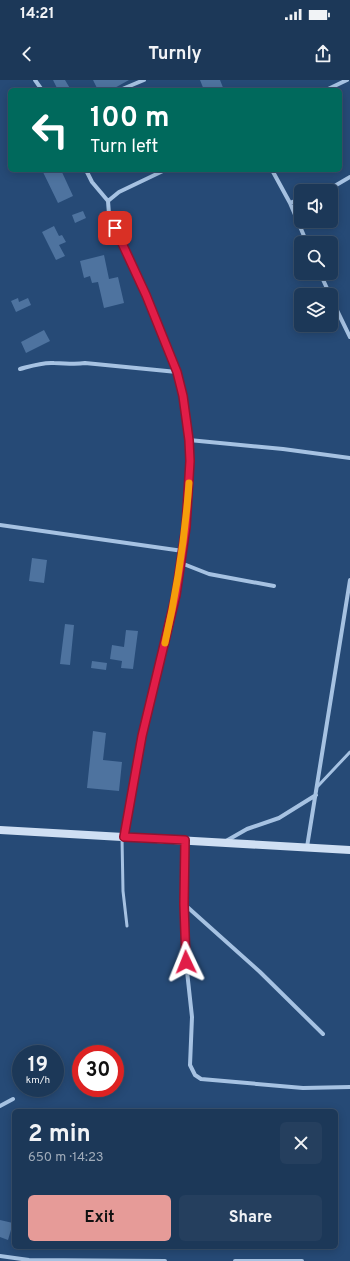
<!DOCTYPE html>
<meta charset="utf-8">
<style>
body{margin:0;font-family:Overpass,sans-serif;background:#253f5e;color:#f1f3f6;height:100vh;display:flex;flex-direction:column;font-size:15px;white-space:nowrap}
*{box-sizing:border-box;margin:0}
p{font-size:13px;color:#a0acba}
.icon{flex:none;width:22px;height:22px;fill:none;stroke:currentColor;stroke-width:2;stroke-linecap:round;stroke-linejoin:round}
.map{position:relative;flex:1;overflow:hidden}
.panel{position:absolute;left:12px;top:1029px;width:326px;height:140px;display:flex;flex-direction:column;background:#1c3858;border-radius:6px;box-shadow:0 2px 10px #0003,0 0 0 1px #3a526e}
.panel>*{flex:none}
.top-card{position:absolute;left:8px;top:8px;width:334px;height:84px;border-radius:6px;box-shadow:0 2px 10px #0003,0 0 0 1px #3a526e;background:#00695c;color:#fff;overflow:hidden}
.controls{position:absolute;left:294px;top:104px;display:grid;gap:8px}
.controls a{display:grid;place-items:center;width:44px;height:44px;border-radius:6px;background:#1c3858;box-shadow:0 2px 10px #0003,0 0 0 1px #3a526e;font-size:20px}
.speed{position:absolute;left:12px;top:965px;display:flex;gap:8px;font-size:20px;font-weight:700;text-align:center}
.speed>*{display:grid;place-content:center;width:52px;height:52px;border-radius:50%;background:#1c3858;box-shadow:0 2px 10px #0003,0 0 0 1px #3a526e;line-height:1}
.speed small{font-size:10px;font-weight:400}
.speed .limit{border:6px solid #d22;background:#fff;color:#111}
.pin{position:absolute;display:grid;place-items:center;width:34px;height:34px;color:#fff;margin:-17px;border-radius:8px;box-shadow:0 2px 6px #0006}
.me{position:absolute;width:44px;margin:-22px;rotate:358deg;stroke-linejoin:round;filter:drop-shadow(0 0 3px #0008)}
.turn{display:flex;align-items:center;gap:14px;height:84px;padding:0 16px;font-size:18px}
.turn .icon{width:52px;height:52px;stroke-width:2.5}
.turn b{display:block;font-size:28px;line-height:34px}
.round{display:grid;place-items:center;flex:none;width:42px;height:42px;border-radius:6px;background:#253f5e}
.overview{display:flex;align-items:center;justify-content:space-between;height:68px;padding:0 16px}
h1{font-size:24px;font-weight:700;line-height:30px}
.primary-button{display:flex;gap:8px;margin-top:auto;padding:8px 16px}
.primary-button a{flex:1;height:46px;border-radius:6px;background:#e69b98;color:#111;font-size:16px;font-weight:700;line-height:46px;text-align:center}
.primary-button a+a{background:#253f5e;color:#f1f3f6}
.status{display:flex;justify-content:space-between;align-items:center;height:28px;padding:0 20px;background:#1c3858;direction:ltr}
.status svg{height:11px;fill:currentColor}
header{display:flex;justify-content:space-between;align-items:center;height:52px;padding:0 16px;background:#1c3858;font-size:18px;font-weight:700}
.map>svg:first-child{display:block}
</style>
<div class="status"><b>14:21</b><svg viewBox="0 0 49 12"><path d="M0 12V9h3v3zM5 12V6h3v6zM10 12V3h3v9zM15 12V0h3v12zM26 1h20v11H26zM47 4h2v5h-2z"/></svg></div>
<header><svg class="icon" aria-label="back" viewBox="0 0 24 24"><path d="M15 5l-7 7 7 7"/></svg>Turnly<svg class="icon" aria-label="share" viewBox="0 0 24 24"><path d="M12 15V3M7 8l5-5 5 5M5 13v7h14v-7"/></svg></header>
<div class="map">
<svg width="350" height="1181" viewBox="0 0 350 1181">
<rect width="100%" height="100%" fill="#264a76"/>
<!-- building -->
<path fill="#4e739f" d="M53 0H65L71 10H58Z
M93 0H129L111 10H98Z
M200 0H220L224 10H204Z
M42 90H61L73 116 58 123Z
M83 131 86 138 75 143 72 135Z
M54 146 59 156 62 155 66 162 59 165 65 176 56 180 42 152Z
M104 175 109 199 118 197 124 223 104 228 98 202 92 203 90 196 84 198 80 181Z
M18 218 19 222 28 218 31 225 16 232 11 221Z
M44 250 50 261 26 273 21 262Z
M32 478 47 480 44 503 29 501Z
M65 544 74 545 70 585 60 584Z
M126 550 138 551 133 589 121 588 122 581 110 579 112 565 124 567Z
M92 581 107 583 106 590 91 588Z
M93 651 106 653 103 680 122 682 119 711 87 708Z
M0 1140 13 1143 8 1160 0 1157Z"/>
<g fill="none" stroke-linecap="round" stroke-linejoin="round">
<!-- lane -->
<path stroke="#a6c2e2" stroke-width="3" d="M318 706 350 672
M122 758 123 811 127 846"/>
<!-- street -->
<path stroke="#a6c2e2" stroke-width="4" d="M35 0 42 10
M120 10 144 0
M326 10 347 0
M86 90 92 102 108 121
M272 90 290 123 307 163
M326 111 350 97
M290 123 301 119
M320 193 330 215
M331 218 350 257
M20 289C31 286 42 282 54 283 65 283 74 285 85 283L177 292
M189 360 283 369 350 378
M0 445 183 471
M181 483 209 494 274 506
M124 757C130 723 135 688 143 655 171 537 207 416 178 295 174 280 167 266 162 252 145 212 126 174 109 134L108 121 119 112 165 90
M185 761 184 824 186 882 192 937 190 985 195 995 201 999 303 1008 350 1007
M226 761 247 749 279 738 316 715
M307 767 350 500
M184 824 260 892 323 954
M0 1026 13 1019
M0 1176 29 1180 165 1181
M235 1181H302"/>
<!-- secondary -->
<path stroke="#cfdff3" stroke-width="8" d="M0 750 350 770"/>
</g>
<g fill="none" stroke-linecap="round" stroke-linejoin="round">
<!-- route casing -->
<g stroke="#92132f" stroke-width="10">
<path id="route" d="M115 148 146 215 177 292 183 316 189 360 190 381 186 447 176 515 142 656 124 757 185 760 184 824 186 882"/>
</g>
<!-- route -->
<use href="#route" stroke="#e11d48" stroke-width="7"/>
<!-- slow -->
<path stroke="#f59e0b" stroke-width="7" d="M165 563C177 510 185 457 189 403"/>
</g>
</svg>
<div class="controls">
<a><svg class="icon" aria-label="sound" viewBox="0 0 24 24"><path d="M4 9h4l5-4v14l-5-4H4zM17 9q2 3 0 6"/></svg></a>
<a><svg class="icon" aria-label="search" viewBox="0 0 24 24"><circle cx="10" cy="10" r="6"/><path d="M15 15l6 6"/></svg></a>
<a><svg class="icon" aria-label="layers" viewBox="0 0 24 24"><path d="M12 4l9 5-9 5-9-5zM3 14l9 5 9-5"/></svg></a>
</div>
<div class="speed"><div>19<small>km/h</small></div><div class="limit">30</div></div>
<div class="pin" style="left:115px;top:148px;background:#d93025"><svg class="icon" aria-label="arrive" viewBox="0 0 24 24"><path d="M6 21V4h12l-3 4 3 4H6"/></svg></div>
<svg class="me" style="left:186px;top:882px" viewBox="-20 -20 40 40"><path d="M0-17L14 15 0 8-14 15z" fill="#e11d48" stroke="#fff" stroke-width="4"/></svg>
<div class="top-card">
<div class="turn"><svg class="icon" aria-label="left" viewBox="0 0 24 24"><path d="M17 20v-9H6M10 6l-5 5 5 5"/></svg><div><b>100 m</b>Turn left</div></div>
</div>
<section class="panel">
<div class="overview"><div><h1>2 min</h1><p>650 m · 14:23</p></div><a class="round"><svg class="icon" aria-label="close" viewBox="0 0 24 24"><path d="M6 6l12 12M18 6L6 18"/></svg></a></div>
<div class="primary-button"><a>Exit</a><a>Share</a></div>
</section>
</div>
